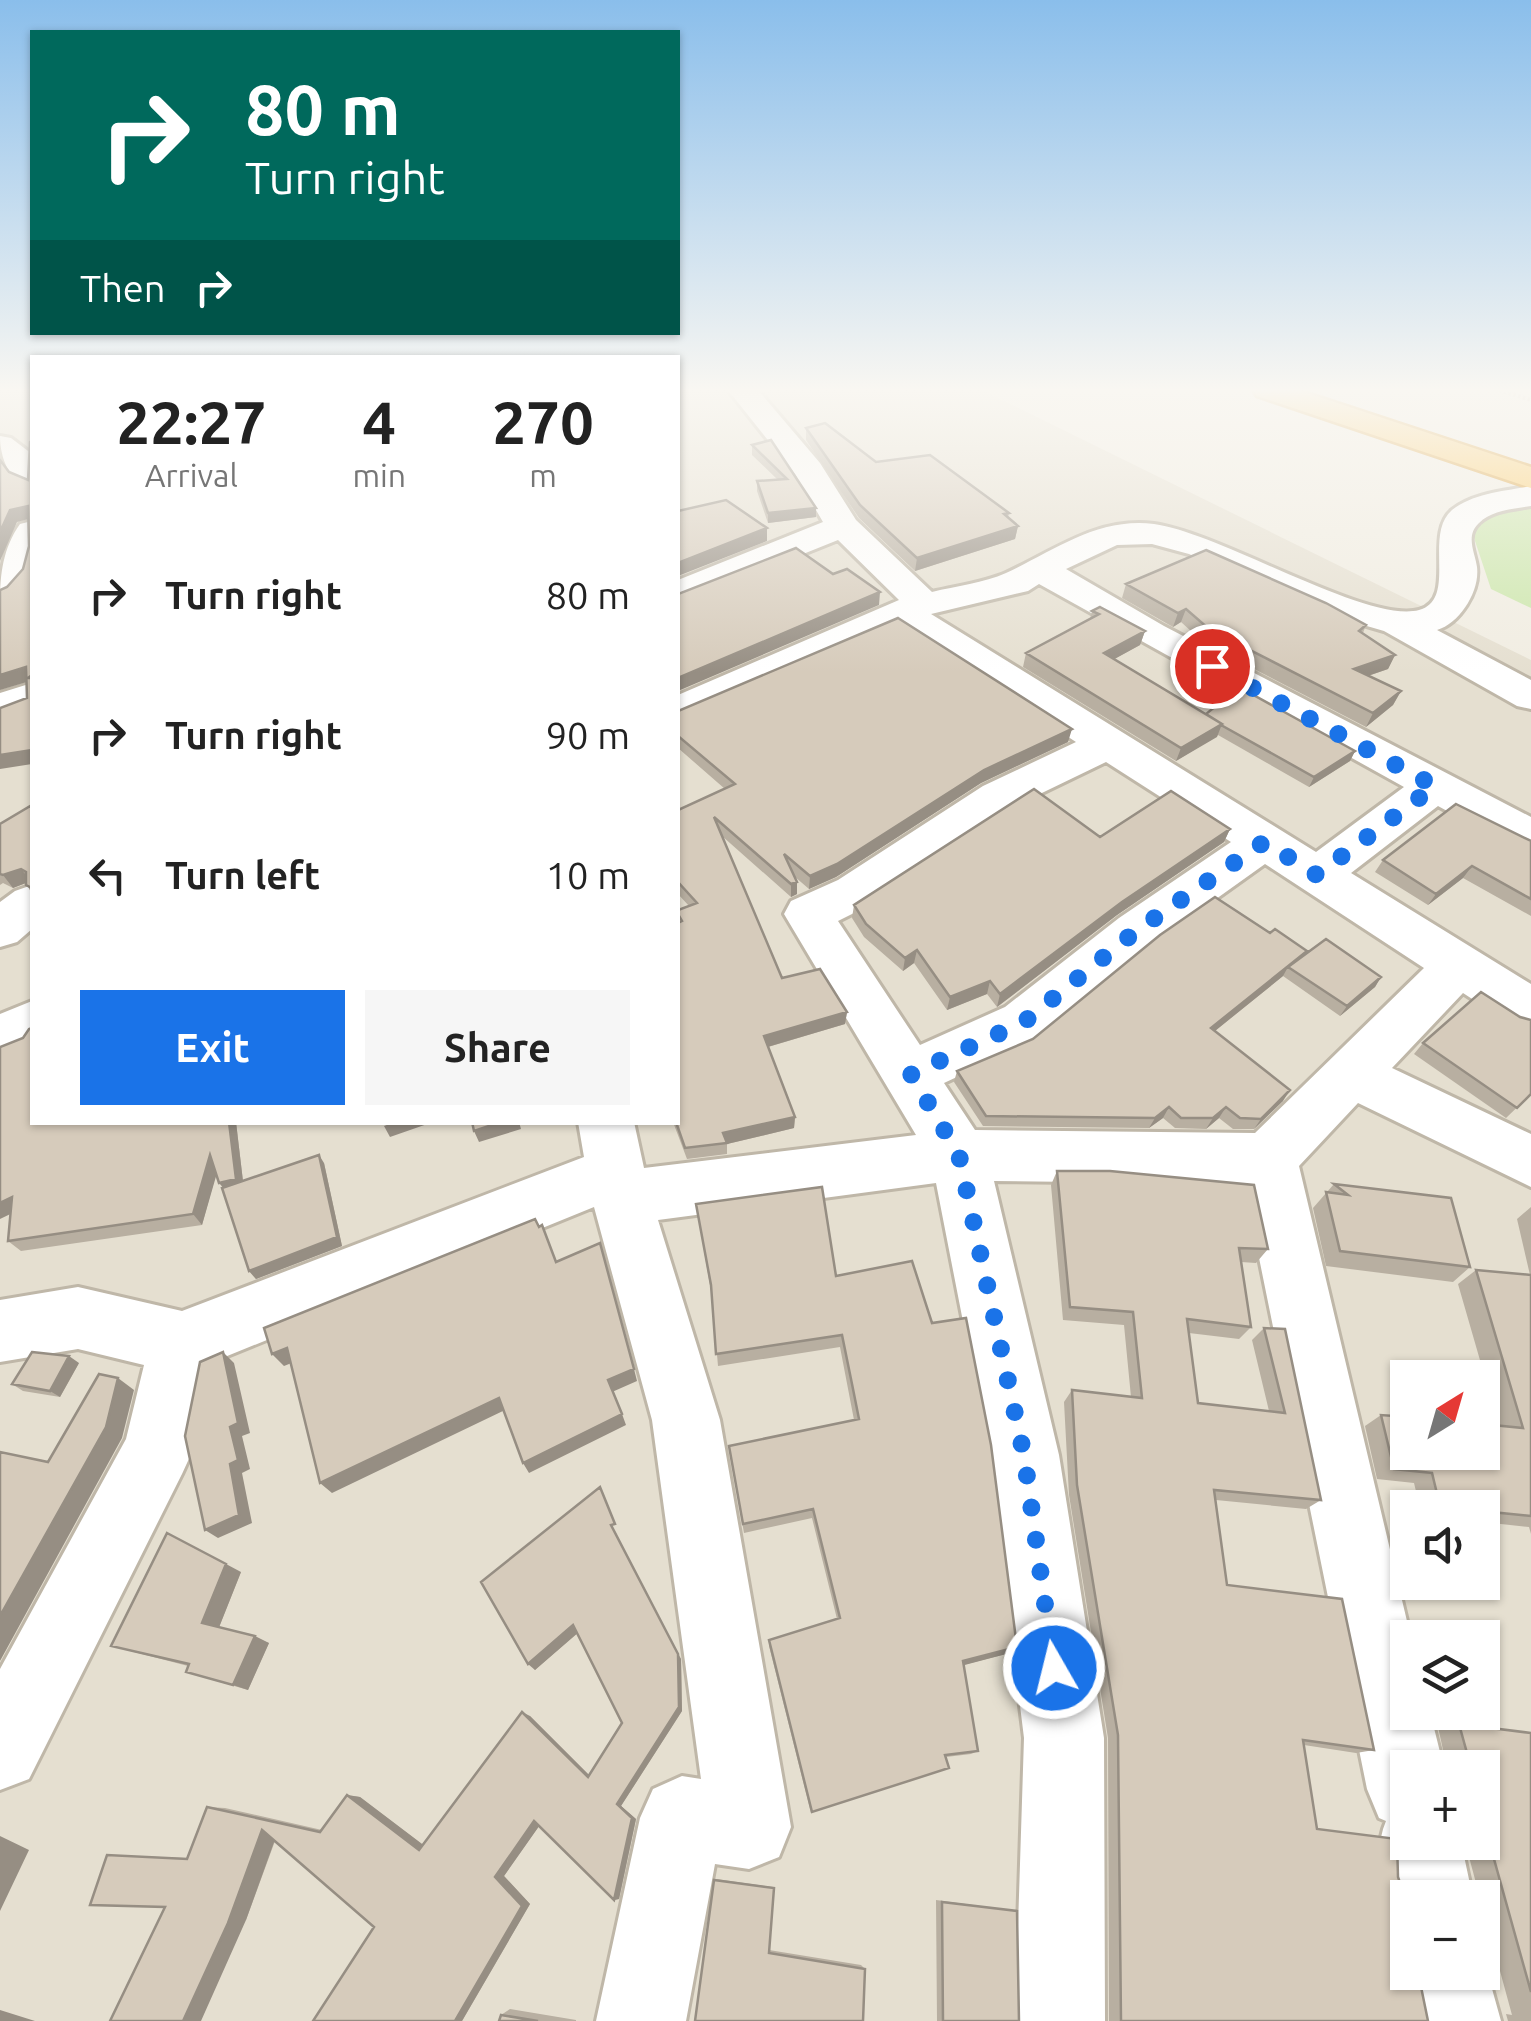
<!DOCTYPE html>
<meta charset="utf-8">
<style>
body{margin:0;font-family:Ubuntu,sans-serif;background:#f6f6f6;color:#222;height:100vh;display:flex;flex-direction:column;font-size:38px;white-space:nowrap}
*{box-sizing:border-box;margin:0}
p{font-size:32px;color:#767676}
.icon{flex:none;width:55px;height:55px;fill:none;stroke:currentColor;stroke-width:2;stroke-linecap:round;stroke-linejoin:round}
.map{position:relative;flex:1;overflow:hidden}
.side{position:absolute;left:30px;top:355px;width:650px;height:770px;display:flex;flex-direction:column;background:#fff;border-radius:0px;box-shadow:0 2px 8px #0004}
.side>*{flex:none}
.hud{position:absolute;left:30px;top:30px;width:650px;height:305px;border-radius:0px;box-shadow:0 2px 8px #0004;background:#00695c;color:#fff;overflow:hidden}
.needle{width:65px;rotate:37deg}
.tools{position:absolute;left:1390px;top:1360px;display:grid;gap:20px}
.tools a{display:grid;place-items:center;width:110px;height:110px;border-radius:0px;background:#fff;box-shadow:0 2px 8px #0004;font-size:50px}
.pin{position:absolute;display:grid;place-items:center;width:85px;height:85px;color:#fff;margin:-42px;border:5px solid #fff;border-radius:50%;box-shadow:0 2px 10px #0007}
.me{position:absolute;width:110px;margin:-55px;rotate:352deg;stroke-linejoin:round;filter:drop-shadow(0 0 8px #0008)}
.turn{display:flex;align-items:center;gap:35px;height:210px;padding:0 50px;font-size:45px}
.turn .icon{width:130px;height:130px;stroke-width:2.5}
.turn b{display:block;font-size:70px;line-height:85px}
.then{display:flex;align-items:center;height:95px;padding:0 50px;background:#0003;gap:20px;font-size:38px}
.eta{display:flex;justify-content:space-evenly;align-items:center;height:170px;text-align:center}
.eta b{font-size:60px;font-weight:700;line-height:70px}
.cta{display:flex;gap:20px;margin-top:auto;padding:20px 50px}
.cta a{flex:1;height:115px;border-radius:0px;background:#1a73e8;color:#fff;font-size:40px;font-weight:700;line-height:115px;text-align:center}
.cta a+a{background:#f6f6f6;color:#222}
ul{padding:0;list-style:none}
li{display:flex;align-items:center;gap:30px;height:140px;padding:0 50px}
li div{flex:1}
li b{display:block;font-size:38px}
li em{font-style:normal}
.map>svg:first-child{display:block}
</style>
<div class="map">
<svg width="1531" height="2021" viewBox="0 0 1531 2021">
<rect width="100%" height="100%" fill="#f1ede2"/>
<!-- residential -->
<path fill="#e5dfd0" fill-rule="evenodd" d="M0 390H32V1122H678V390H982L1531 660V2021H0ZM1408 1378H1482V1452H1408ZM1408 1508H1482V1582H1408ZM1408 1638H1482V1712H1408ZM1408 1768H1482V1842H1408ZM1408 1898H1482V1972H1408Z"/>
<!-- green -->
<path fill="#cbe6aa" d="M1531 503V608L1491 589 1471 529 1492 508Z"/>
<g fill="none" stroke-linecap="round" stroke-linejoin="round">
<!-- minor casing -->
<g stroke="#bfb7a8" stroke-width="6">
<path id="minor" d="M728 390H758L820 463 856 520 932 592C956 586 984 583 1006 573 1054 551 1097 517 1154 524 1221 533 1367 624 1419 610 1458 599 1423 535 1452 510 1473 493 1505 491 1531 486V506C1514 509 1492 510 1479 523 1465 536 1475 552 1477 567 1480 591 1460 623 1437 630L1531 680V709L1517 706 1384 631 1312 610 1189 554 1152 544 1117 545 1066 569 1164 626 1531 817V853L1515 848 1438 806 1351 873 1531 984V1031L1512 1025 1463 993 1392 1068 1531 1134V1187L1358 1103 1299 1166 1411 1638H1408V1712H1430L1444 1768H1408V1842H1461L1473 1898H1408V1932L1399 1929C1385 1894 1371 1856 1386 1821L1379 1818 1367 1789 1244 1184 994 1181 1059 1455 1104 1738 1105 2021H1015L1024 1738 989 1455 936 1183 658 1220 720 1420 791 1827 779 1857 749 1869 715 1864 686 2021H596L640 1818 653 1789 682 1776 701 1779 652 1420 594 1207 210 1363 193 1450 182 1474 29 1779 0 1790V1669L126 1439 144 1365 78 1349 0 1362V1300L78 1287 182 1311 584 1157 578 1122H634L644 1168 916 1135 784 914 791 901 838 880 983 786 1076 742 897 626 678 723V695L899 600 838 540 678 604V580L823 522 795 474ZM1039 584 1404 787 1316 852 931 614 1028 591ZM1106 762 1231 842 1119 918 1005 1007 920 1045 838 921 872 904 1015 806ZM1265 864 1424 968 1255 1133 975 1130 944 1083 1043 1037 1153 944Z
M0 436 11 438 32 454V489C9 483 0 457 0 436Z
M32 521C34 551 37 593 0 602 0 574 3 548 20 524Z
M32 683V709L0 721V693Z
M32 885V929L17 942 0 947V902L15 891Z
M32 1001V1046L0 1060V1014Z
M1482 1953 1501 2021H1411L1401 1972 1408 1957V1972H1482Z"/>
</g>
<!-- highway casing -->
<g stroke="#dc9e31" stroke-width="5">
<path id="highway" d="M1253 390H1298L1531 467V488L1257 396Z"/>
</g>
<!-- path -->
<path stroke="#beb096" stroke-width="4" stroke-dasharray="2.5 2.5" stroke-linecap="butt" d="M1499 390 1531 400"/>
<!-- minor -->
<use href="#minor" fill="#fff" fill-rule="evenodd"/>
<!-- highway -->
<use href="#highway" fill="#fdca61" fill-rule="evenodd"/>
</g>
<!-- wall -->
<path fill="#b8afa1" d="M806 428 876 462 1009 513 1008 518 1018 526 1015 539 915 571 859 518 806 440Z
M771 440 816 517 768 523 757 491V481L777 479 752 455V445Z
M1126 584 1366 625 1363 633 1395 655 1388 669 1368 676 1401 691 1393 705 1366 727 1204 643 1181 622 1173 627 1122 598Z
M1092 611 1145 631 1140 645 1114 659 1206 714 1355 751 1350 761 1309 787 1218 735 1176 761 1023 667 1026 653 1090 619Z
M678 711 1068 742 981 783 836 877 809 889 794 876 797 894 791 897 722 836 782 978 847 1012 845 1024 768 1047 795 1117 794 1128 727 1144V1154L687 1159 673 1122H678V910L689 906 678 894V810L725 789 678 748Z
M32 805V894L26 883 13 888 3 883 0 885V824Z
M1230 829 1224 842 1117 915 997 1007 987 994 947 1010 914 963 903 971 864 937 852 918 854 905 1100 837Z
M1531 841V916L1463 878 1428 905 1375 872 1383 860Z
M1270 933 1305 955 1381 977 1375 987 1340 1016 1283 976 1215 1031 1283 1101 1254 1129H1233L1219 1118 1206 1129 1175 1128 1163 1118 1149 1128 983 1126 954 1082 957 1071 1033 1039Z
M1520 1017 1531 1094 1506 1118 1414 1054 1423 1043Z
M0 1047 236 1122 243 1181 324 1163 342 1246 256 1279 249 1271 223 1188 216 1174 202 1225 21 1251 8 1241 11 1214Z
M1057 1171 1268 1249 1256 1263 1241 1262 1251 1327 1239 1339 1189 1333 1198 1403 1269 1411 1252 1340 1264 1328 1321 1500 1306 1509 1216 1500 1227 1585 1374 1750 1356 1753 1304 1745 1317 1829 1398 1877 1428 2021H1109L1108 1738 1069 1495 1064 1402 1072 1390 1131 1397 1124 1325 1063 1320 1051 1185Z
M1334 1184 1470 1267 1453 1282 1326 1266 1313 1208Z
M696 1204 836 1276 1017 1647 1010 1653 963 1665 978 1751 971 1754 946 1757 811 1813 769 1646V1640L837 1619 812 1518 744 1533 729 1446 854 1420 840 1347 718 1366 712 1297Z
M1531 1207V1534L1529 1527 1482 1522V1508H1420L1414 1483 1377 1479 1365 1426 1381 1415 1499 1426 1458 1284 1476 1270 1530 1275 1517 1219Z
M79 1363 60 1397 23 1391 12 1384Z
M619 1533 616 1534 681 1659 682 1711 621 1806 636 1819 619 1899 614 1900 539 1826 504 1876 530 1904 462 2021H313L374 1927 275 1841 246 1920 165 1907 107 1855 187 1858 207 1807 225 1808 322 1830 347 1795 360 1797 423 1845 530 1716 589 1775 622 1723 577 1633 535 1670 481 1582Z
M241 1572 219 1627 269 1643 248 1690 186 1672 188 1666 111 1646Z
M1459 1724 1531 1733V2021H1508L1506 2014 1512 2015 1482 1905V1898H1480L1465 1842H1482V1768H1447L1438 1727Z
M716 1879 773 1887 769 1950 861 1965 865 1969 695 2021 714 1880Z
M936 1900 1017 1911 1019 2021H937Z
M510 2009 576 2020V2021H499L501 2015Z"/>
<!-- shaded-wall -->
<path fill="#968e83" d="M28 506 32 518 17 522 0 561V532L10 510Z
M816 508V517L768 523V513Z
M1018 526 1015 539 915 571 917 558Z
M767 528V541L678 576V563Z
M880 592 879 605 678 691V678Z
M1186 609 1181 622 1173 627 1178 613Z
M1145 631 1140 645 1100 667 1104 653Z
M1395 655 1388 669 1347 683 1354 669Z
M26 667 32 675V685L30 681 0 690V675Z
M1401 691 1393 705 1366 727 1373 713Z
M1222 724 1217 737 1176 761 1181 748Z
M1072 729 1068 742 981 783 836 877 809 889 810 876 984 770Z
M32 750V764L0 769V755Z
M1355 751 1350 761 1309 787 1314 777Z
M1230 829 1224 842 1117 915 997 1007 1000 994 1122 902Z
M1472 866 1463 878 1428 905 1436 894Z
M21 869 31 881 13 888 3 875Z
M797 882V894L791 897V884Z
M917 950 914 963 903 971 905 958Z
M1307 951 1300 962 1288 967 1283 976 1205 1039 1211 1028Z
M1381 977 1375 987 1340 1016 1347 1006Z
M990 981 987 994 947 1010 950 997Z
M847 1012 845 1024 764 1048V1036Z
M1290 1090 1283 1101 1254 1129 1261 1119Z
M1169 1107 1163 1118 1149 1128 1155 1118Z
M1226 1107 1219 1118 1206 1129 1213 1118Z
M795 1117 794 1128 727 1144 723 1133Z
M229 1122H236L244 1190 228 1193 219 1183Z
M395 1122H433L390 1137 384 1126Z
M501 1122H519L521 1129 479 1142 474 1131Z
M210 1155 219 1166 202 1225 193 1214Z
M319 1155 324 1163 342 1246 256 1279 249 1271Z
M12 1197 25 1207 0 1219V1203Z
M287 1348 299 1360 284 1366 272 1354Z
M223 1352 234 1363 250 1433 242 1436 250 1469 242 1473 252 1523 218 1538 205 1530 230 1427Z
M69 1356 79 1363 60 1397 50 1391Z
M634 1369 637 1381 612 1392 608 1380Z
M118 1378 134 1390 122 1438 0 1661V1616Z
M499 1398 505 1410 332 1493 320 1483Z
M622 1414 626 1425 529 1473 523 1463Z
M226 1564 241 1572 218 1630 202 1623Z
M573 1625 579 1632 535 1670 528 1664Z
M255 1636 269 1643 248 1690 233 1685Z
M1017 1647 1010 1653 957 1667 963 1661Z
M678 1654 681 1659 682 1711 621 1806 636 1819 619 1899 614 1900 617 1804Z
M522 1712 530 1716 593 1779 588 1777Z
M347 1795 360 1797 430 1850H419Z
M534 1821 542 1822 504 1876 530 1904 462 2021H455L495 1877Z
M262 1830 278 1831 246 1920 201 2021H183Z
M0 1836 29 1850 0 1911Z
M0 2010 35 2021H0Z"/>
<!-- building -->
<path fill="#d6cbbb" stroke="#968e83" stroke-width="2.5" d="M825 423 876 462 930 455 1009 513 1004 514 1018 526 917 558 860 505 806 428Z
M771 440 816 508 768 513 757 481 787 479 752 445Z
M32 441V675L28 678H32V750L0 755V708L27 698 26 667 0 675V590L7 587 23 569 29 546 28 506 10 510 0 532V460L9 472 28 480 30 442Z
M726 500 767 528 678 563V511Z
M796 548 833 574 847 569 880 592 678 678V594Z
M1206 550 1326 603 1366 625 1359 631 1395 655 1354 669 1401 691 1373 713 1209 629 1186 609 1178 613 1126 584Z
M1100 607 1145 631 1104 653 1222 724 1181 748 1026 653 1099 614 1092 611Z
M898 618 1072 729 984 770 837 864 810 876 784 854 797 882 791 884 714 817 782 978 820 969 847 1012 764 1036 795 1117 723 1133 727 1143 685 1148 676 1122H678V923L682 921 678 914V910L697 903 678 882V810L735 784 678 736V711Z
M1239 687 1355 751 1314 777 1221 725 1222 724 1206 714Z
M1034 789 1100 837 1171 791 1230 829 1122 902 1000 994 990 981 950 997 917 950 905 958 866 924 854 905Z
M1456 804 1531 841V899L1472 866 1436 894 1383 860Z
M32 805V888L26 885V872L21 869 3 875 0 874V824Z
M1215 897 1270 933 1275 929 1307 951 1211 1028 1290 1090 1261 1119 1240 1118 1226 1107 1213 1118H1181L1169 1107 1155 1118 986 1116 957 1071 1033 1039 1160 935Z
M1326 939 1381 977 1347 1006 1288 967Z
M1481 992 1520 1017 1531 1020V1094L1517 1108 1423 1043Z
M32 1028V1122H229L236 1179 219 1183 210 1155 193 1214 8 1241 12 1197 0 1203V1047L23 1038 29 1029Z
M472 1122H501L474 1131Z
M319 1155 337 1237 249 1271 222 1188Z
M1057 1171H1110L1254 1185 1268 1249 1239 1248 1251 1327 1187 1319 1198 1403 1285 1413 1264 1328 1285 1329 1321 1500 1214 1490 1227 1585 1342 1599 1374 1750 1303 1740 1317 1829 1397 1839 1398 1877 1408 1906V1972H1420L1419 1977 1428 2021H1121L1118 1735 1077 1485 1072 1390 1142 1398 1133 1312 1070 1307Z
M1334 1184 1451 1198 1470 1267 1340 1251 1326 1192 1348 1195Z
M822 1187 836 1276 912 1261 932 1323 966 1318 991 1445 1017 1647 963 1661 978 1751 945 1755 949 1768 812 1812 769 1640 840 1618 813 1509 743 1524 729 1446 859 1419 852 1384 842 1335 716 1354 711 1285 696 1204Z
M535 1219 539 1227 542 1225 556 1262 600 1243 634 1369 608 1380 622 1414 523 1463 499 1398 320 1483 287 1348 272 1354 264 1328Z
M1476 1270 1531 1275V1516L1482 1511V1508L1440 1506 1432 1473 1394 1469 1381 1415 1408 1417V1452H1482V1424L1523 1428Z
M32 1352 69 1356 50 1391 12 1384Z
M223 1352 238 1423 230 1427 238 1460 230 1464 239 1515 205 1530 185 1436 200 1362Z
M99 1374 118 1378 106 1427 0 1616V1452L48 1462Z
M600 1487 615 1524 611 1525 678 1654 679 1707 617 1804 632 1818 614 1900 534 1821 495 1877 522 1906 455 2021H313L374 1927 262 1830 228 1923 183 2021H110L165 1907 90 1905 107 1855 187 1859 207 1807 320 1832 347 1795 419 1850 522 1712 588 1777 622 1723 573 1625 528 1664 481 1582Z
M167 1533 226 1564 202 1623 255 1636 233 1685 186 1672 189 1664 111 1646Z
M1459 1724 1531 1733V1992L1492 1852 1487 1839 1482 1838V1768H1466L1470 1764Z
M714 1880 774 1888 769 1953 865 1969 863 2021H695Z
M942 1902 1017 1911 1019 2021H943Z
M501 2015 538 2021H499Z"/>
<!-- sky -->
<linearGradient id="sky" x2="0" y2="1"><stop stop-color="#8abeeb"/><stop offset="0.58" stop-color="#f9f7f2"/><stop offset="1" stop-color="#f9f7f2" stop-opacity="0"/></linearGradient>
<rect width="1531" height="673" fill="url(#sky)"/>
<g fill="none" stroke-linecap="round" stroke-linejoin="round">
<!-- route -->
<path stroke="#1a73e8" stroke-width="18" stroke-dasharray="0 32.4" d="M1054 1668 1024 1455 959 1155 911 1074 1024 1022 1136 931 1264 842 1317 875 1435 786 1212 666"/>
</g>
</svg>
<div class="tools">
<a><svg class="needle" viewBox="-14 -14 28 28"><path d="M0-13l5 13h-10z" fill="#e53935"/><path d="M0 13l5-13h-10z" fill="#767676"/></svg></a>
<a><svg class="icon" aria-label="sound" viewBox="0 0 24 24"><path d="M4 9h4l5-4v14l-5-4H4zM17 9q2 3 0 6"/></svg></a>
<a><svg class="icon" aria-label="layers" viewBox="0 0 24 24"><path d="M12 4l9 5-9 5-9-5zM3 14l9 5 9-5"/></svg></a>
<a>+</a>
<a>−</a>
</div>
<div class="pin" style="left:1212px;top:666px;background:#d93025"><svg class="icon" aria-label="arrive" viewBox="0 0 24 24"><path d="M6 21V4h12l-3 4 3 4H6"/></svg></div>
<svg class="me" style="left:1054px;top:1668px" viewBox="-20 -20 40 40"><circle r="17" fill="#1a73e8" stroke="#fff" stroke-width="3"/><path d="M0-11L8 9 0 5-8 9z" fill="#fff"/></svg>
<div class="hud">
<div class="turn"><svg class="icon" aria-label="right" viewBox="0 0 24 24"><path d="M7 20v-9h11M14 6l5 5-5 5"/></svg><div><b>80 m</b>Turn right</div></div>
<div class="then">Then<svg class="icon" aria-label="right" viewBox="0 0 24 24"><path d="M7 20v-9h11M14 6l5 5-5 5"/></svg></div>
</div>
<section class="side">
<div class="eta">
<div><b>22:27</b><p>Arrival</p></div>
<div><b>4</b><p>min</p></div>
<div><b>270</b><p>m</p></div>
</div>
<ul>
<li><svg class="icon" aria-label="right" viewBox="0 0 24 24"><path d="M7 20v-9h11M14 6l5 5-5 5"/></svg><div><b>Turn right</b></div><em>80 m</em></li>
<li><svg class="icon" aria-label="right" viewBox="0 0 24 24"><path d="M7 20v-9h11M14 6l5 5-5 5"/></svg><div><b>Turn right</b></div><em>90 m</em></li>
<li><svg class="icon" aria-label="left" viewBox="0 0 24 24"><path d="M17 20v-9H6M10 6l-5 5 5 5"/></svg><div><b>Turn left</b></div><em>10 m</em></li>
</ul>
<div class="cta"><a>Exit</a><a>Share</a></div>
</section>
</div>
